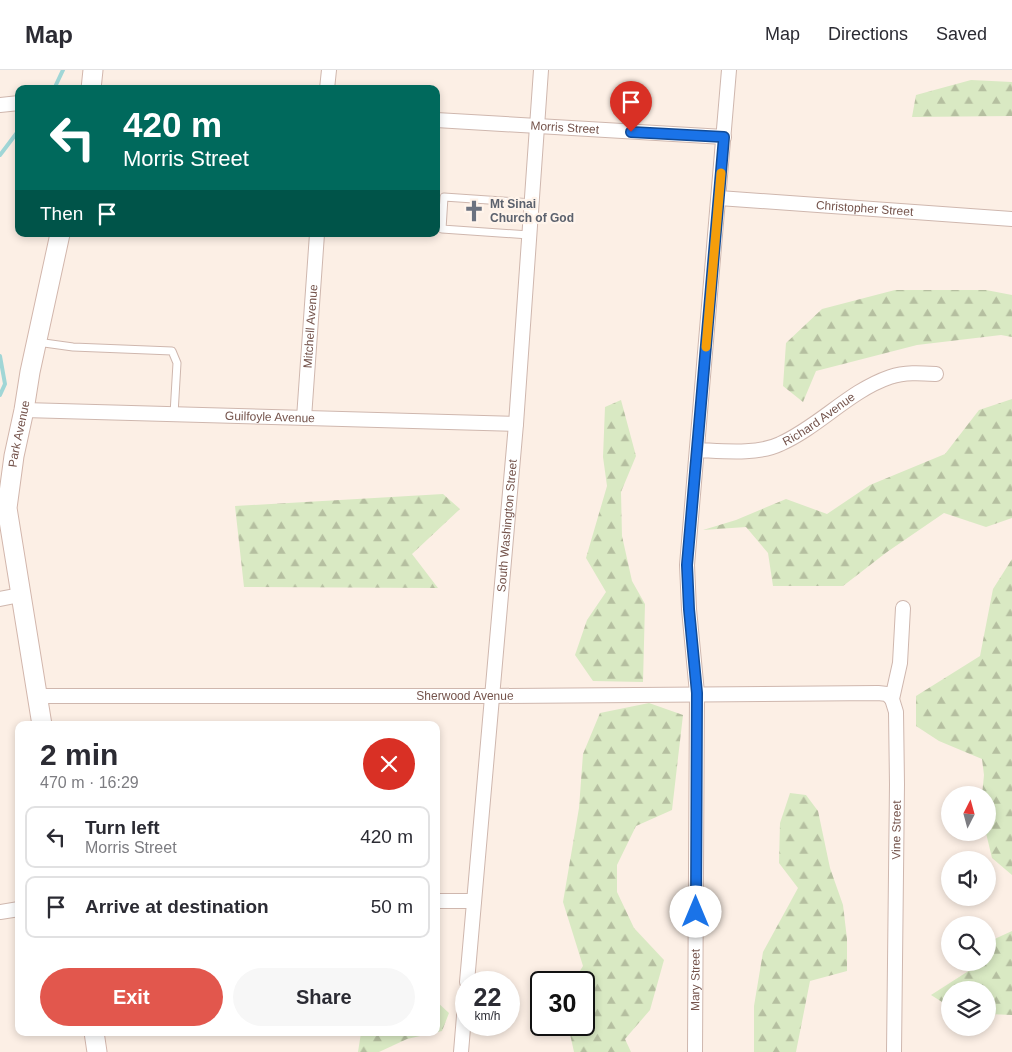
<!DOCTYPE html>
<meta charset="utf-8">
<style>
body{margin:0;font-family:Helvetica,sans-serif;background:#f7f7f7;color:#2b2b33;height:100vh;display:flex;flex-direction:column;font-size:19px;white-space:nowrap}
*{box-sizing:border-box;margin:0}
p{font-size:16px;color:#7c7c81}
.icon{flex:none;width:28px;height:28px;fill:none;stroke:currentColor;stroke-width:2;stroke-linecap:round;stroke-linejoin:round}
.map{position:relative;flex:1;overflow:hidden}
.side{position:absolute;left:15px;top:651px;width:425px;height:315px;display:flex;flex-direction:column;background:#fff;border-radius:10px;box-shadow:0 2px 8px #0003}
.side>*{flex:none}
.guide{position:absolute;left:15px;top:15px;width:425px;height:152px;border-radius:10px;box-shadow:0 2px 8px #0003;background:#00695c;color:#fff;overflow:hidden}
.needle{width:32px;rotate:6deg}
.tools{position:absolute;left:941px;top:716px;display:grid;gap:10px}
.tools a{display:grid;place-items:center;width:55px;height:55px;border-radius:50%;background:#fff;box-shadow:0 2px 8px #0003;font-size:25px}
.speed{position:absolute;left:455px;top:901px;display:flex;gap:10px;font-size:25px;font-weight:700;text-align:center}
.speed>*{display:grid;place-content:center;width:65px;height:65px;border-radius:50%;background:#fff;box-shadow:0 2px 8px #0003;line-height:1}
.speed small{font-size:12px;font-weight:400}
.speed .limit{border:2px solid #111;border-radius:8px;background:#fff;color:#111}
.pin{position:absolute;display:grid;place-items:center;width:42px;height:42px;color:#fff;margin:-51px -21px;border-radius:50% 50% 50% 0;rotate:-45deg;box-shadow:0 0 5px #0007}
.pin .icon{rotate:45deg}
.me{position:absolute;width:55px;margin:-28px;rotate:0deg;stroke-linejoin:round;filter:drop-shadow(0 0 4px #0008)}
.turn{display:flex;align-items:center;gap:18px;height:105px;padding:0 25px;font-size:22px}
.turn .icon{width:65px;height:65px;stroke-width:2.5}
.turn b{display:block;font-size:35px;line-height:42px}
.then{display:flex;align-items:center;height:48px;padding:0 25px;background:#0003;gap:10px;font-size:19px}
.round{display:grid;place-items:center;flex:none;width:52px;height:52px;border-radius:26px;background:#f7f7f7}
.headline{display:flex;align-items:center;justify-content:space-between;height:85px;padding:0 25px}
h1{font-size:30px;font-weight:600;line-height:38px}
.button{display:flex;gap:10px;margin-top:auto;padding:10px 25px}
.button a{flex:1;height:58px;border-radius:30px;background:#e2574d;color:#fff;font-size:20px;font-weight:600;line-height:58px;text-align:center}
.button a+a{background:#f7f7f7;color:#2b2b33}
ul{padding:0;list-style:none}
li{display:flex;align-items:center;gap:15px;height:62px;margin:0 10px 8px;padding:0 15px;border:2px solid #e1e1e2;border-radius:10px}
li div{flex:1}
li b{display:block;font-size:19px}
li em{font-style:normal}
header{display:flex;align-items:center;gap:30px;box-sizing:border-box;height:70px;padding:0 25px;background:#fff;border-bottom:1px solid #e1e1e2}
header strong{font-size:24px}
nav{display:flex;gap:28px;margin-inline-start:auto;font-size:18px}
.map>svg:first-child{display:block}
</style>
<header>
<strong>Map</strong>
<nav><a>Map</a><a>Directions</a><a>Saved</a></nav>
</header>
<div class="map">
<svg width="1012" height="982" viewBox="0 0 1012 982">
<defs>
<pattern id="forest-firs" width="22" height="20" patternUnits="userSpaceOnUse" patternTransform="scale(1.25)"><rect width="22" height="20" fill="#d9e9c3"/><path d="M5 1l3.5 6h-7zM16 11l3.5 6h-7z" fill="#b5bfa0"/></pattern>
</defs>
<rect width="100%" height="100%" fill="#fcefe5"/>
<!-- forest -->
<path fill="url(#forest-firs)" d="M971 10 1012 12V46L912 47 916 25Z
M895 220H986L1012 225V267L1001 265 917 275 816 301 803 332 783 316 786 273 822 239Z
M1012 329V448L986 457 944 443 887 482 843 516H773L768 483 746 457 703 460 736 450 786 429 827 444 870 415 945 384 979 340Z
M621 330 636 386 621 422 622 466 632 511 645 534 643 612 593 611 575 585 587 550 606 522 586 488 607 416 603 387 605 337Z
M443 424 460 439 412 484 438 518 244 517 235 436Z
M1012 489V805L992 788 986 763 988 762V725H982L984 705 982 689 939 671 916 656V626L980 586 993 519Z
M649 633 683 645 672 740 636 756 617 795V822L634 858 664 890 650 940 625 969 631 982H574L568 955H584V912H573L583 896 563 832 579 738 583 684 600 643Z
M790 723 806 725 818 741 830 798 843 835 847 869V901L810 911 796 982H754V936L763 882 798 818 779 793 780 753Z
M1012 861V945L988 944V920H950V937L931 925 981 893 988 892V872Z
M436 931 449 943 442 961 407 969 379 982H358L361 963 436 962Z"/>
<g fill="none" stroke-linecap="round" stroke-linejoin="round">
<!-- stream -->
<path stroke="#a0d6d6" stroke-width="4" d="M54 19 63 0
M0 85 19 60
M0 286 5 314 0 325"/>
<!-- lane casing -->
<g stroke="#cfb7ae" stroke-width="9">
<path id="lane" d="M529 165 442 159 444 127 532 133
M37 272 73 277 172 281 177 293 174 344"/>
</g>
<!-- street casing -->
<g stroke="#cfb7ae" stroke-width="16">
<g id="street">
<path d="M327 19 329 0"/>
<path d="M0 35 19 33"/>
<path id="s1" d="M436 50 724 67"/>
<path id="s2" d="M719 128 1012 149"/>
<path id="s3" d="M24 340 516 354"/>
<path id="s4" d="M304 348 317 164"/>
<path id="s5" d="M697 380C722 381 757 385 780 374 820 356 849 321 890 307 905 302 920 303 936 304"/>
<path d="M0 529 20 525"/>
<path id="s6" d="M36 626H492L878 623 887 624 892 629"/>
<path d="M436 831H474"/>
<path d="M0 842 19 839"/>
<path id="s7" d="M467 912 516 354 541 0"/>
<path d="M461 982 466 922"/>
<path id="s8" d="M695 982 697 623 689 539 687 495 729 0"/>
<path id="s9" d="M894 982 897 714 896 642 892 629 900 593 903 538"/>
</g>
</g>
<!-- secondary casing -->
<g stroke="#d2b6ac" stroke-width="21">
<g id="secondary">
<path d="M91 19 93 0"/>
<path id="s10" d="M42 655 7 438 14 386 24 340 30 302 60 164"/>
<path d="M94 962 97 982"/>
</g>
</g>
<!-- lane -->
<use href="#lane" stroke="#fff" stroke-width="7"/>
<!-- street -->
<use href="#street" stroke="#fff" stroke-width="14"/>
<!-- secondary -->
<use href="#secondary" stroke="#fff" stroke-width="19"/>
</g>
<g fill="none" stroke-linecap="round" stroke-linejoin="round">
<!-- route casing -->
<g stroke="#114b97" stroke-width="12">
<path id="route" d="M631 62 724 67 687 495 689 539 697 623 696 842"/>
</g>
<!-- route -->
<use href="#route" stroke="#1a73e8" stroke-width="9"/>
<!-- slow -->
<path stroke="#f59e0b" stroke-width="9" d="M706 277 721 103"/>
</g>
<!-- icons -->
<defs>
<g id="church-bare" transform="scale(1.725)"><path d="M-1.2-6h2.4v3.5h3.3v2.4h-3.3V6h-2.4V-.1h-3.3v-2.4h3.3Z" fill="#6b7280" stroke="#fff4eb" stroke-width="2.5" paint-order="stroke"/></g>
</defs>
<g fill-rule="evenodd">
<use href="#church-bare" x="474" y="141"/>
</g>
<g text-anchor="middle" stroke-width="4.5" stroke-linejoin="round" paint-order="stroke">
<!-- street labels -->
<g font-size="12" fill="#74534b" stroke="#fff4eb">
<text dy="4" stroke="none"><textPath href="#s1" startOffset="129">Morris Street</textPath></text>
<text dy="4" stroke="none"><textPath href="#s2" startOffset="146">Christopher Street</textPath></text>
<text dy="4" stroke="none"><textPath href="#s4" startOffset="92">Mitchell Avenue</textPath></text>
<text dy="4" stroke="none"><textPath href="#s3" startOffset="246">Guilfoyle Avenue</textPath></text>
<text dy="4" stroke="none"><textPath href="#s5" startOffset="130">Richard Avenue</textPath></text>
<text dy="4" stroke="none"><textPath href="#s10" startOffset="295">Park Avenue</textPath></text>
<text dy="4" stroke="none"><textPath href="#s7" startOffset="458">South Washington Street</textPath></text>
<text dy="4" stroke="none"><textPath href="#s6" startOffset="429">Sherwood Avenue</textPath></text>
<text dy="4" stroke="none"><textPath href="#s9" startOffset="222">Vine Street</textPath></text>
<text dy="4" stroke="none"><textPath href="#s8" startOffset="72">Mary Street</textPath></text>
</g>
<!-- worship labels -->
<g font-size="12" font-weight="bold" fill="#5b616d" stroke="#fff4eb" text-anchor="start">
<text x="490" y="138">Mt Sinai<tspan x="490" dy="14">Church of God</tspan></text>
</g>
</g>
</svg>
<div class="tools">
<a><svg class="needle" viewBox="-14 -14 28 28"><path d="M0-13l5 13h-10z" fill="#e53935"/><path d="M0 13l5-13h-10z" fill="#7c7c81"/></svg></a>
<a><svg class="icon" aria-label="sound" viewBox="0 0 24 24"><path d="M4 9h4l5-4v14l-5-4H4zM17 9q2 3 0 6"/></svg></a>
<a><svg class="icon" aria-label="search" viewBox="0 0 24 24"><circle cx="10" cy="10" r="6"/><path d="M15 15l6 6"/></svg></a>
<a><svg class="icon" aria-label="layers" viewBox="0 0 24 24"><path d="M12 4l9 5-9 5-9-5zM3 14l9 5 9-5"/></svg></a>
</div>
<div class="speed"><div>22<small>km/h</small></div><div class="limit">30</div></div>
<div class="pin" style="left:631px;top:62px;background:#d93025"><svg class="icon" aria-label="arrive" viewBox="0 0 24 24"><path d="M6 21V4h12l-3 4 3 4H6"/></svg></div>
<svg class="me" style="left:696px;top:842px" viewBox="-20 -20 40 40"><circle r="19" fill="#fff"/><path d="M0-13L10 11 0 6-10 11z" fill="#1a73e8"/></svg>
<div class="guide">
<div class="turn"><svg class="icon" aria-label="left" viewBox="0 0 24 24"><path d="M17 20v-9H6M10 6l-5 5 5 5"/></svg><div><b>420 m</b>Morris Street</div></div>
<div class="then">Then<svg class="icon" aria-label="arrive" viewBox="0 0 24 24"><path d="M6 21V4h12l-3 4 3 4H6"/></svg></div>
</div>
<section class="side">
<div class="headline"><div><h1>2 min</h1><p>470 m · 16:29</p></div><a class="round" style="background:#d93025;color:#fff"><svg class="icon" aria-label="close" viewBox="0 0 24 24"><path d="M6 6l12 12M18 6L6 18"/></svg></a></div>
<ul>
<li><svg class="icon" aria-label="left" viewBox="0 0 24 24"><path d="M17 20v-9H6M10 6l-5 5 5 5"/></svg><div><b>Turn left</b><p>Morris Street</p></div><em>420 m</em></li>
<li><svg class="icon" aria-label="arrive" viewBox="0 0 24 24"><path d="M6 21V4h12l-3 4 3 4H6"/></svg><div><b>Arrive at destination</b></div><em>50 m</em></li>
</ul>
<div class="button"><a>Exit</a><a>Share</a></div>
</section>
</div>
